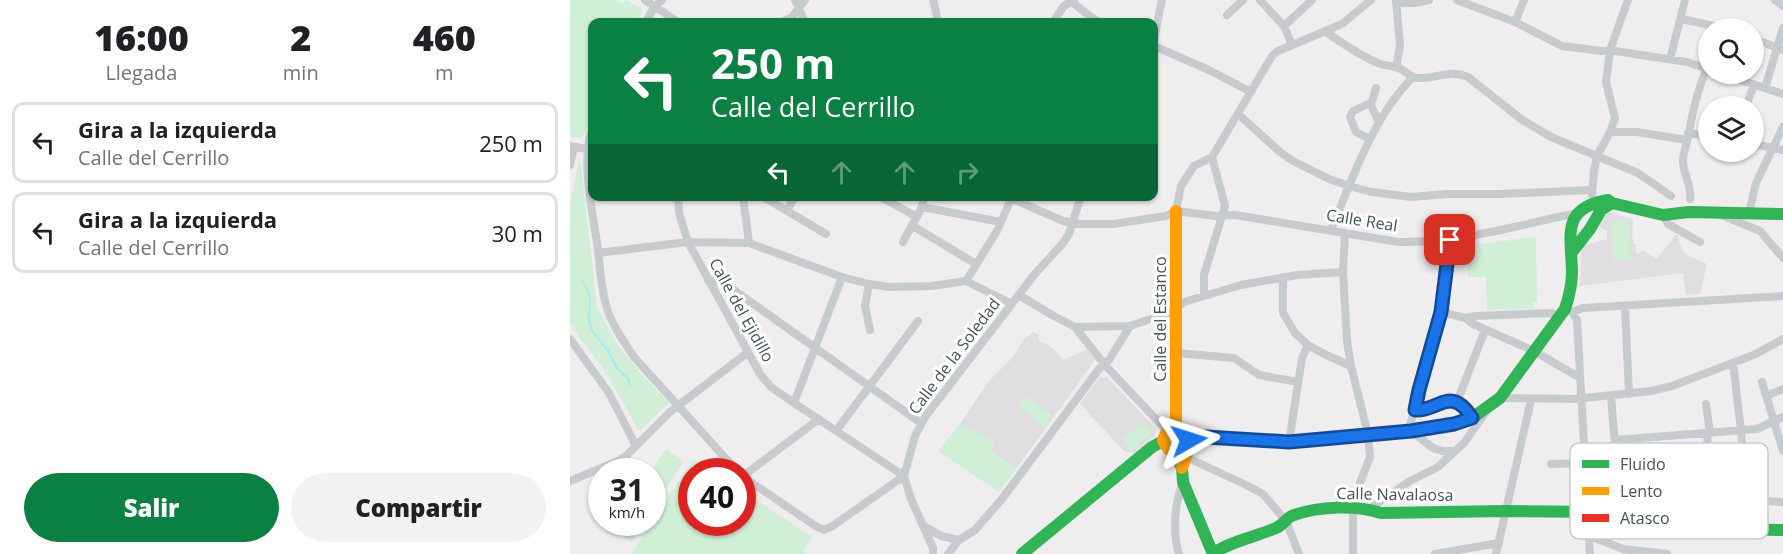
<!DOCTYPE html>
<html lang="es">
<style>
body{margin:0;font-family:"Open Sans",sans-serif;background:#f2f2f2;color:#202124;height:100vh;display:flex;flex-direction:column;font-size:22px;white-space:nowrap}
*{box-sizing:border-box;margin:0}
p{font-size:20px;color:#757577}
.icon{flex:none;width:33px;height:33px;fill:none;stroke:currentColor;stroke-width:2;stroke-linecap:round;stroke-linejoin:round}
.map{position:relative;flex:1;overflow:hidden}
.panel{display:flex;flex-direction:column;background:#fff;width:570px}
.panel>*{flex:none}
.hud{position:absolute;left:18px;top:18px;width:570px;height:183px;border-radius:12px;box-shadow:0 2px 4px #0004;background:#0b8043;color:#fff;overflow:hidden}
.tools{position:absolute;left:1128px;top:18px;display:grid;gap:12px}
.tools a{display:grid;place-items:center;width:66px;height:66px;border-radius:50%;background:#fff;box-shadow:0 2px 4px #0004;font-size:30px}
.speed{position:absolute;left:18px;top:458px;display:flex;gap:12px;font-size:30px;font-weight:700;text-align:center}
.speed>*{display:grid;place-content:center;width:78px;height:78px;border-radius:50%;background:#fff;box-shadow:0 2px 4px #0004;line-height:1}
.speed small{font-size:15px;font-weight:400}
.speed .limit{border:9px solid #d22;background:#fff;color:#111}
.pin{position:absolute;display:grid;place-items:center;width:51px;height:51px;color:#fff;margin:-26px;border-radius:12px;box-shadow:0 3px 9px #0006}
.me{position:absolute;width:66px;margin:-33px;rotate:84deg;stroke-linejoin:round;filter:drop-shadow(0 0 4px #0008)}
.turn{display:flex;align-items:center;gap:21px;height:126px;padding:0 24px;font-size:27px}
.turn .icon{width:78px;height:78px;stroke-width:2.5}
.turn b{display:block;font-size:42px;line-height:51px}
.lanes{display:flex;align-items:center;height:57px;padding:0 24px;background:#0003;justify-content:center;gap:30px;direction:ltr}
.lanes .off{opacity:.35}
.eta{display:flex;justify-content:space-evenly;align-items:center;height:102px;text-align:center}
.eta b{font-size:36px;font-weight:800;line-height:42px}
.action{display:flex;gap:12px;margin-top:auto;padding:12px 24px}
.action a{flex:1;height:69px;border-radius:36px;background:#0b8043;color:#fff;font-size:24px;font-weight:800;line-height:69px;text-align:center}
.action a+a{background:#f2f2f2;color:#202124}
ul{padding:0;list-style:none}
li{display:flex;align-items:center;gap:18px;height:81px;margin:0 12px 9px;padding:0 12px;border:3px solid #e0e0e0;border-radius:12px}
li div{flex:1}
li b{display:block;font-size:22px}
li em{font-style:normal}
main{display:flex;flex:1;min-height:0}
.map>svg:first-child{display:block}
</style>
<main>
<section class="panel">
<div class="eta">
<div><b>16:00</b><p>Llegada</p></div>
<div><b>2</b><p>min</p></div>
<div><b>460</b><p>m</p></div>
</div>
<ul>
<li><svg class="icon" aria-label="left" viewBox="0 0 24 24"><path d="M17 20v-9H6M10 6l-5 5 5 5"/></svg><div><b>Gira a la izquierda</b><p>Calle del Cerrillo</p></div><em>250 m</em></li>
<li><svg class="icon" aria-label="left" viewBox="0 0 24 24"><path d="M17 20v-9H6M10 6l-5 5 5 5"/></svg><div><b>Gira a la izquierda</b><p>Calle del Cerrillo</p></div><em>30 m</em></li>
</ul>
<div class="action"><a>Salir</a><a>Compartir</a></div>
</section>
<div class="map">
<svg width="1213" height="554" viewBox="0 0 1213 554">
<rect width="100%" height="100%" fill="#efedee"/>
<!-- education -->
<path fill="#e0dee0" d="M1038 212 1063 219 1062 238 1064 240 1063 244 1067 245 1065 252 1068 254 1072 250 1087 259 1102 240 1104 235H1108L1110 245 1115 254 1137 264 1130 294 1116 295 1113 273 1010 286 1011 249 1013 246 1037 239V231L1031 228 1028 222 1035 213Z
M463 332 469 335 468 340 483 348 494 360 517 349 525 360 446 469 419 450 425 442 390 424 419 381 443 357 453 340Z
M530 377H537L586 429 585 436 564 453 555 452 510 404Z"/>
<!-- green -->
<path fill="#d1efd7" d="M0 0H45L52 4 56 0 72 9 68 22H22V117L14 135 9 138 2 137 0 135Z
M10 157 27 306 45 341 70 373 99 403 69 431 43 385 29 363 3 329 0 323V203Z
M1059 221 1061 260 1043 261 1042 222Z
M966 237 967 302H963V309L917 310 916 277H898V263H882L884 247Z
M455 396 483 416 475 426 447 406Z
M572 423 581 433 562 451 552 440Z
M390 424 425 442 419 450 446 469 429 492 368 451Z
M96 449 114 461 89 499 83 495 82 471H81Z
M123 459 142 471H122V522H172L173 491 242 537 233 551 238 554H61Z
M46 522H75L62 542 42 528Z"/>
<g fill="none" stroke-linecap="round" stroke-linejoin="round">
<!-- stream -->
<path stroke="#a3ecef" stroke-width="2" d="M12 281 18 291 20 300 19 320 22 330 39 352 47 368 59 380 60 385"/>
<!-- street -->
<path stroke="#c7cbcd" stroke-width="8" d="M75 0 108 22
M225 0C230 8 231 15 235 22
M363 0 367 17 366 22
M499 0 528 22
M690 0 714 26 722 45
M826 0 830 45 827 63 828 68
M887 0 945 22 992 46 1032 51H1045L1117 62 1138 69
M1205 0 1213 6
M826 3H845L859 0
M657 15 673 0
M1112 19 1153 28
M76 22 84 7 92 0
M212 22 222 17 235 0
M483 22 494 6 504 0
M945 22 954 0
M714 26 742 0
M756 32C772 43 790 56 808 63 816 66 824 66 831 69 837 72 841 78 847 78 868 79 876 69 898 77L951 119 981 137 1068 173 1101 196
M584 39 592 0
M1184 39 1213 50
M584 46 639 70 681 92
M1100 59 1115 0
M1151 74 1213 94
M1195 88 1213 28
M584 91V95
M801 105 806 88
M1176 106 1184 85
M668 114 710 152 723 161 759 179 779 186 802 192 841 197 877 194H930L1022 190
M22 131C10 160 24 218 28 250 30 268 31 287 36 305 41 324 53 340 64 357L167 471
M1040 132H1067L1117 140
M1118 133 1138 136
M800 139 786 132 780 117 783 111 798 104 801 105 809 123
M1184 144 1213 150
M0 146 22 150
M0 165 4 147
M1022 195 1024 171 1027 156 1040 132 1045 118 1036 82 1040 50 1058 0
M108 196 109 213 118 242 190 374 201 387 224 403 334 476
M173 196 179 243
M192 196 256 234
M309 196 347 217
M436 196 493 221 511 224H543L596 216 606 211 646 216 665 215 828 242C890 243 948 225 1007 213
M1120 199C1122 185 1113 174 1113 161 1113 154 1116 145 1118 138 1122 114 1127 91 1137 68
M352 207 354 196
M217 211 225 196
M606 211 611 186 624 166 642 157 702 56 708 51 772 24 801 0
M1179 213 1186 183 1213 127
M1093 215 1098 224 1130 242
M1151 215 1190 231 1213 258
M343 226 406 264
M761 230C783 178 802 118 843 77
M775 233 773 272 777 341 781 366 798 434 800 457 790 483 783 512V554
M880 240 871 312 840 425 841 431 863 448 872 451H885L894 443 918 409
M333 242 352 207 431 222
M28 253 118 242 179 243 272 277 299 284 320 287 362 286 396 281 442 304
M713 277V313L725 333 738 345 754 354 781 366
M138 280 154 283 351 423
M396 281 427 231 441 199 438 196
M299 284 295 306 300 330
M449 295 482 315 505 327 534 364 597 431
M634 296V275L655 206 642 157
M1055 306 1059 394
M995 309 1002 312 1007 320 1020 554
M871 312 895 318 903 324 964 351 1010 378
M1002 312 1013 308 1213 296
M895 318 906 316 982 313 989 317
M505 327 560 326 602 312 614 302 671 285 727 275 773 272
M0 339 39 393 66 446
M607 353 664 358 689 375 728 382
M1163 363 1171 430 1176 495
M1192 382 1213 451
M1196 396 1213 389
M930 398 1005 399 1081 391 1102 386 1186 354 1213 339
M887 402 915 330
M224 403 272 277
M1136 404 1140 433
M845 409C865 411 877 390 896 410 900 414 902 417 903 423
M266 431 348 321
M1137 433 1141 492
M1045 440 1187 429 1213 417
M719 442 732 358 738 345
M616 457 676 485 693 494 716 521 729 554
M981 464 1015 463
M172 476 247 527 254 530 261 527 334 476
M173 476 249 419
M0 481 48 461 57 455 100 412 177 353
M1042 485 1160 499 1213 502
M799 509 840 481 868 467 885 451
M1038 513 1042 485 1047 468 1041 396
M354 526 371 536 389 540
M1020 536 1053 549 1097 554
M363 554V548L341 499 334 476 345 436 355 417 464 275 493 243 499 234 511 196
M378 554 389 540 405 530 432 499 529 369 539 360 560 326
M609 554C602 532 605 502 613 482
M865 554 929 543
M926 554 961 400"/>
<!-- fast -->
<path stroke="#30b455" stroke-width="12" d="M1002 252 1020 229 1031 210 1042 203
M809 434 841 431 892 422 902 418 930 398 995 309C999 297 1002 285 1002 272 1001 234 991 208 1038 200L1042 203 1093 215 1119 212 1213 214
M605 453 612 468 613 482 643 554
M452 554 582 447 593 441
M642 554C661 541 685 537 706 528 713 525 717 517 724 515 750 506 786 505 811 513L936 511 1030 512 1161 529 1213 530"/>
<!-- slow -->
<path stroke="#ff9f0a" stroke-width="12" d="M606 211V427
M612 468C615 459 620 449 619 439 618 429 604 422 597 432 595 434 594 438 593 441L599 450 609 452 617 447"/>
<!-- jam -->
<path stroke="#e5322d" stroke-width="12" d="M619 436 719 442 809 434"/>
</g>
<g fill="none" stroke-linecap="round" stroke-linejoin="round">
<!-- route casing -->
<g stroke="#114b97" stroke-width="15">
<path id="route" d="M619 440V436L719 442 841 431 884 424 902 418C881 384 868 412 845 410L849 390 871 312 880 240"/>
</g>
<!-- route -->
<use href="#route" stroke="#1a73e8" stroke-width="10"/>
</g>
<g text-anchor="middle" stroke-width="6" stroke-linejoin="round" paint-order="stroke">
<!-- street labels -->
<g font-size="16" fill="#44545b" stroke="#fff">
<text transform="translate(792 220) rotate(9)" y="6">Calle Real</text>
<text transform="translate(172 310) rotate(61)" y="6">Calle del Ejidillo</text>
<text transform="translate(590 319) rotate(-90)" y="6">Calle del Estanco</text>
<text transform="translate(384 356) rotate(-53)" y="6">Calle de la Soledad</text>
<text transform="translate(825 494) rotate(1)" y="6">Calle Navalaosa</text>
</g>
</g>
<!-- legend -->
<rect x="1000" y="443" width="198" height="96" rx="9" fill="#fff" stroke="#c7ccce" stroke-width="1.5"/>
<rect x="1012" y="460" width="27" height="8" fill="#30b455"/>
<rect x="1012" y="487" width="27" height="8" fill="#ff9f0a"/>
<rect x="1012" y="514" width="27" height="8" fill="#e5322d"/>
<g font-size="16" fill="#44545b">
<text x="1050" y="470">Fluido</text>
<text x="1050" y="497">Lento</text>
<text x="1050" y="524">Atasco</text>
</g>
</svg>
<div class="tools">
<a><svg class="icon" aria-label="search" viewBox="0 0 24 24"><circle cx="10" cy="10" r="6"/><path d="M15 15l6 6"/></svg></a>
<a><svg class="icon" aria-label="layers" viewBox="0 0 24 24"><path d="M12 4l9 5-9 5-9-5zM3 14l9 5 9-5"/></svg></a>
</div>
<div class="speed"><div>31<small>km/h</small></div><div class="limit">40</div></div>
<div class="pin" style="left:880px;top:240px;background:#d93025"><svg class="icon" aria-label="arrive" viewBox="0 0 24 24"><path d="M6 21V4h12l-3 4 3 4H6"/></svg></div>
<svg class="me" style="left:619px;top:440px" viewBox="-20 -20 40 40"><path d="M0-17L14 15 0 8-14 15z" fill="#1a73e8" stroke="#fff" stroke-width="4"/></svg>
<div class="hud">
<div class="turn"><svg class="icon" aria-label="left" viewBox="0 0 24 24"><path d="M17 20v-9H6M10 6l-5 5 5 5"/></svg><div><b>250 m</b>Calle del Cerrillo</div></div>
<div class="lanes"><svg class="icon" aria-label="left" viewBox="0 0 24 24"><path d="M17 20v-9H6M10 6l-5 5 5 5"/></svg><svg class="icon off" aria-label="ahead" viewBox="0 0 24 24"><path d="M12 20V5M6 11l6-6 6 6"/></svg><svg class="icon off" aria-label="ahead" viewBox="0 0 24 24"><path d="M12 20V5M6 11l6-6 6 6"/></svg><svg class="icon off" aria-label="right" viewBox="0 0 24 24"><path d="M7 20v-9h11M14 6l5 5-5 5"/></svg></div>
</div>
</div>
</main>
